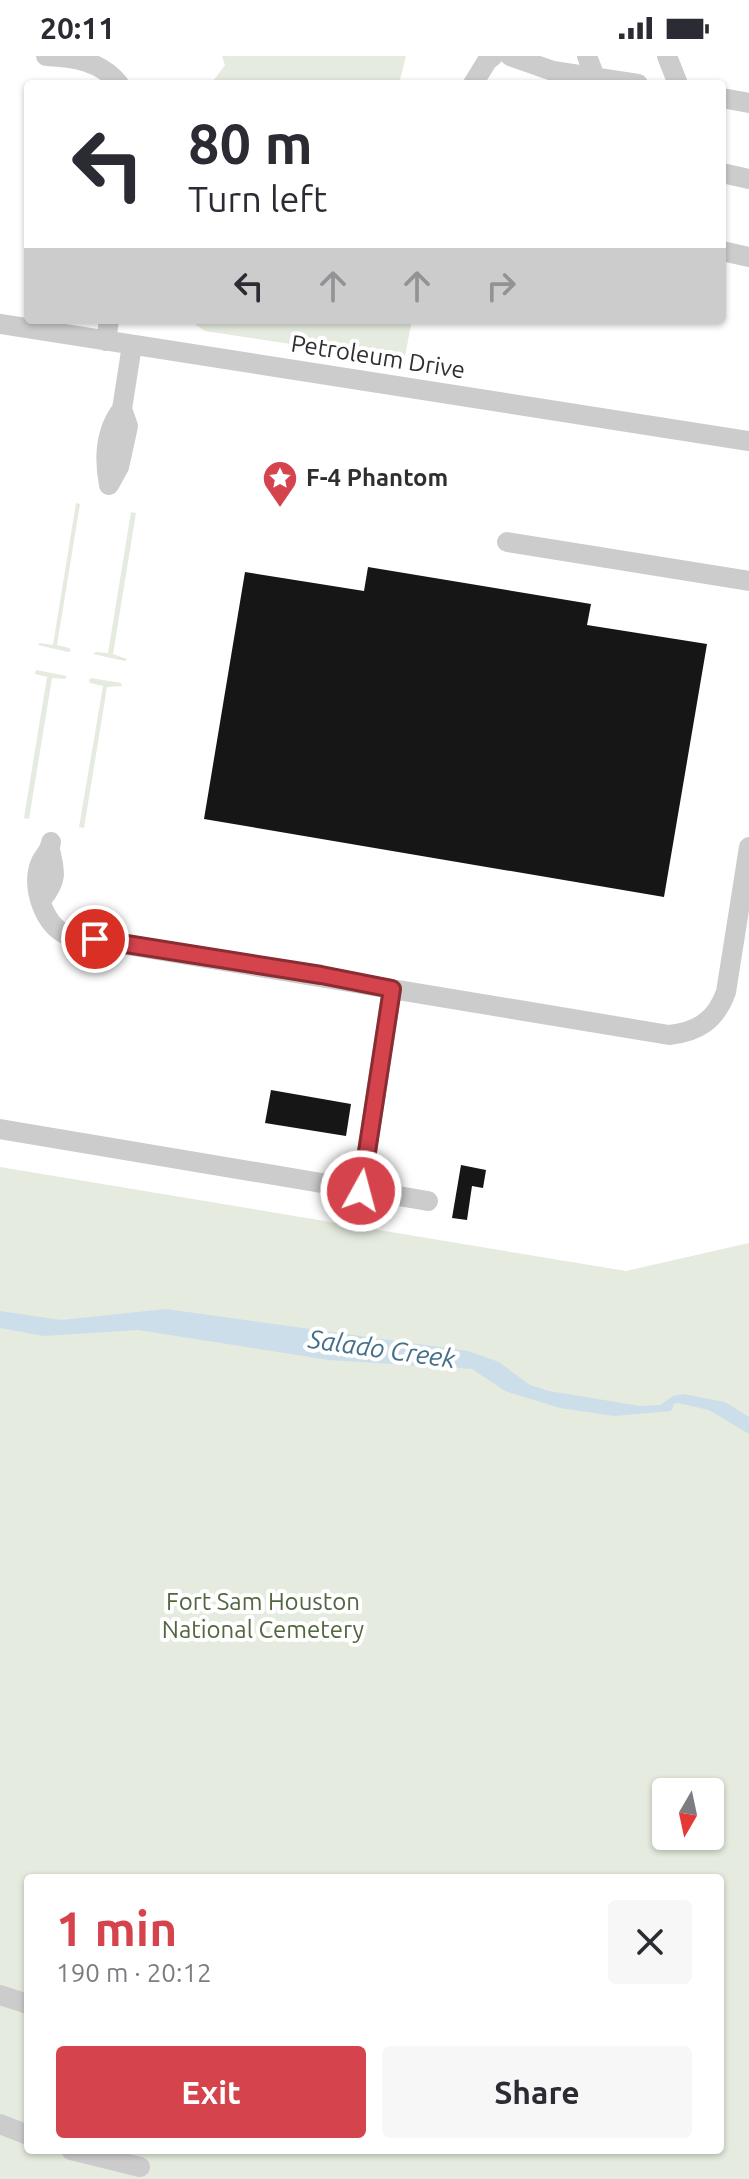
<!DOCTYPE html>
<meta charset="utf-8">
<style>
body{margin:0;font-family:Ubuntu,sans-serif;background:#f7f7f7;color:#2b2b33;height:100vh;display:flex;flex-direction:column;font-size:30px;white-space:nowrap}
*{box-sizing:border-box;margin:0}
p{font-size:26px;color:#7c7c81}
.icon{flex:none;width:44px;height:44px;fill:none;stroke:currentColor;stroke-width:2;stroke-linecap:round;stroke-linejoin:round}
.map{position:relative;flex:1;overflow:hidden}
.drawer{position:absolute;left:24px;top:1818px;width:700px;height:280px;display:flex;flex-direction:column;background:#fff;border-radius:8px;box-shadow:0 2px 6px #0004}
.drawer>*{flex:none}
.banner{position:absolute;left:24px;top:24px;width:702px;height:244px;border-radius:8px;box-shadow:0 2px 6px #0004;background:#fff;color:#2b2b33;overflow:hidden}
.needle{width:52px;rotate:189deg}
.fabs{position:absolute;left:652px;top:1722px;display:grid;gap:16px}
.fabs a{display:grid;place-items:center;width:72px;height:72px;border-radius:8px;background:#fff;box-shadow:0 2px 6px #0004;font-size:40px}
.pin{position:absolute;display:grid;place-items:center;width:68px;height:68px;color:#fff;margin:-34px;border:4px solid #fff;border-radius:50%;box-shadow:0 2px 8px #0007}
.me{position:absolute;width:88px;margin:-44px;rotate:7deg;stroke-linejoin:round;filter:drop-shadow(0 0 6px #0008)}
.turn{display:flex;align-items:center;gap:28px;height:168px;padding:0 32px;font-size:36px}
.turn .icon{width:104px;height:104px;stroke-width:2.5}
.turn b{display:block;font-size:56px;line-height:68px}
.lanes{display:flex;align-items:center;height:76px;padding:0 32px;background:#0003;justify-content:center;gap:40px;direction:ltr}
.lanes .off{opacity:.35}
.round{display:grid;place-items:center;flex:none;width:84px;height:84px;border-radius:8px;background:#f7f7f7}
.head{display:flex;align-items:center;justify-content:space-between;height:136px;padding:0 32px}
h1{font-size:48px;font-weight:600;line-height:60px;color:#d5434d}
.action{display:flex;gap:16px;margin-top:auto;padding:16px 32px}
.action a{flex:1;height:92px;border-radius:8px;background:#d5434d;color:#fff;font-size:32px;font-weight:600;line-height:92px;text-align:center}
.action a+a{background:#f7f7f7;color:#2b2b33}
.status{display:flex;justify-content:space-between;align-items:center;height:56px;padding:0 40px;background:#fff;direction:ltr}
.status svg{height:22px;fill:currentColor}
.map>svg:first-child{display:block}
</style>
<div class="status"><b>20:11</b><svg viewBox="0 0 49 12"><path d="M0 12V9h3v3zM5 12V6h3v6zM10 12V3h3v9zM15 12V0h3v12zM26 1h20v11H26zM47 4h2v5h-2z"/></svg></div>
<div class="map">
<svg width="749" height="2123" viewBox="0 0 749 2123">
<rect width="100%" height="100%" fill="#fff"/>
<!-- green -->
<path fill="#e5ebde" fill-rule="evenodd" d="M222 0H406L399 28H211L225 9Z
M189 264H412L404 305 205 275Z
M76 447 80 448 57 589 69 592 71 595 68 596 38 589 40 587 53 589Z
M131 456 136 457 113 598 127 603 125 605 93 598 96 596 108 597Z
M36 614 67 620 65 623 52 622 29 763 24 762 47 621 35 618Z
M91 622 121 627 122 630 107 631 84 772 79 771 103 630 90 627 89 624Z
M0 1111 626 1215 749 1187V2123H0ZM666 1736H710V1780H666ZM28 1822H720V2094H28Z"/>
<!-- water -->
<path fill="#ccdee9" d="M166 1253 468 1295 499 1306 530 1329 549 1335 640 1350 660 1349 673 1340 683 1338 725 1346 749 1361V1378L709 1354 678 1347 674 1348 671 1355 614 1360 560 1352 505 1335 472 1313 329 1304 138 1274 44 1280 0 1272V1255L61 1264Z"/>
<!-- building -->
<path fill="#161616" d="M368 511 591 548 587 569 707 588 664 841 204 763 245 516 364 535Z
M271 1034 351 1048 346 1080 265 1067Z
M461 1109 486 1114 483 1132 472 1130 467 1164 452 1162Z"/>
<g fill="none" stroke-linecap="round" stroke-linejoin="round">
<!-- minor -->
<path stroke="#ccc" stroke-width="20" d="M46 0C73 1 101 5 119 28
M510 0 553 15 638 28
M587 0 595 21
M667 0 678 28
M473 28 487 5 493 0
M722 42 749 47
M722 117 749 123
M722 195 749 201
M0 268 749 385
M106 285 109 264
M109 429 119 411 128 370 122 353 132 289
M109 429C104 403 105 375 122 353
M507 486 749 525
M51 786C50 796 43 800 40 808 31 831 44 869 67 879L669 979C698 976 716 964 726 936L749 791
M42 843C58 824 55 815 50 794
M0 1073 428 1145
M361 1135 392 933
M0 1939 28 1948
M0 2068 28 2079
M71 2094 140 2111"/>
</g>
<g fill="none" stroke-linecap="round" stroke-linejoin="round">
<!-- route casing -->
<g stroke="#8a2c32" stroke-width="20">
<path id="route" d="M95 883 321 919 392 933 361 1135"/>
</g>
<!-- route -->
<use href="#route" stroke="#d5434d" stroke-width="14"/>
</g>
<!-- icons -->
<defs>
<g id="sight-pin" transform="scale(1.8)"><path d="M0 17L-7.5 6A9.5 9.5 0 1 1 7.5 6Z" fill="#d5434d" stroke="#fff"/><path d="M0-6L1.8-2.2L6-1.7L2.9 1.2L3.7 5.4L0 3.3L-3.7 5.4L-2.9 1.2L-6-1.7L-1.8-2.2Z" fill="#fff"/></g>
</defs>
<g fill-rule="evenodd">
<use href="#sight-pin" x="280" y="422"/>
</g>
<g text-anchor="middle" stroke-width="8" stroke-linejoin="round" paint-order="stroke">
<!-- street labels -->
<g font-size="24" fill="#2f2f2f" stroke="#fff">
<text transform="translate(378 301) rotate(9)" y="8">Petroleum Drive</text>
</g>
<!-- poi labels -->
<g font-size="24" font-weight="bold" fill="#2f2f2f" stroke="#fff" text-anchor="start">
<text x="306" y="430">F-4 Phantom</text>
</g>
<!-- park labels -->
<g font-size="24" fill="#526740" stroke="#fff">
<text x="263" y="1554">Fort Sam Houston<tspan x="263" dy="28">National Cemetery</tspan></text>
</g>
<!-- water labels -->
<g font-size="26" font-style="italic" fill="#446f8a" stroke="#fff">
<text transform="translate(382 1293) rotate(8)" y="9">Salado Creek</text>
</g>
</g>
</svg>
<div class="fabs">
<a><svg class="needle" viewBox="-14 -14 28 28"><path d="M0-13l5 13h-10z" fill="#e53935"/><path d="M0 13l5-13h-10z" fill="#7c7c81"/></svg></a>
</div>
<div class="pin" style="left:95px;top:883px;background:#d93025"><svg class="icon" aria-label="arrive" viewBox="0 0 24 24"><path d="M6 21V4h12l-3 4 3 4H6"/></svg></div>
<svg class="me" style="left:361px;top:1135px" viewBox="-20 -20 40 40"><circle r="17" fill="#d5434d" stroke="#fff" stroke-width="3"/><path d="M0-11L8 9 0 5-8 9z" fill="#fff"/></svg>
<div class="banner">
<div class="turn"><svg class="icon" aria-label="left" viewBox="0 0 24 24"><path d="M17 20v-9H6M10 6l-5 5 5 5"/></svg><div><b>80 m</b>Turn left</div></div>
<div class="lanes"><svg class="icon" aria-label="left" viewBox="0 0 24 24"><path d="M17 20v-9H6M10 6l-5 5 5 5"/></svg><svg class="icon off" aria-label="ahead" viewBox="0 0 24 24"><path d="M12 20V5M6 11l6-6 6 6"/></svg><svg class="icon off" aria-label="ahead" viewBox="0 0 24 24"><path d="M12 20V5M6 11l6-6 6 6"/></svg><svg class="icon off" aria-label="right" viewBox="0 0 24 24"><path d="M7 20v-9h11M14 6l5 5-5 5"/></svg></div>
</div>
<section class="drawer">
<div class="head"><div><h1>1 min</h1><p>190 m · 20:12</p></div><a class="round"><svg class="icon" aria-label="close" viewBox="0 0 24 24"><path d="M6 6l12 12M18 6L6 18"/></svg></a></div>
<div class="action"><a>Exit</a><a>Share</a></div>
</section>
</div>
